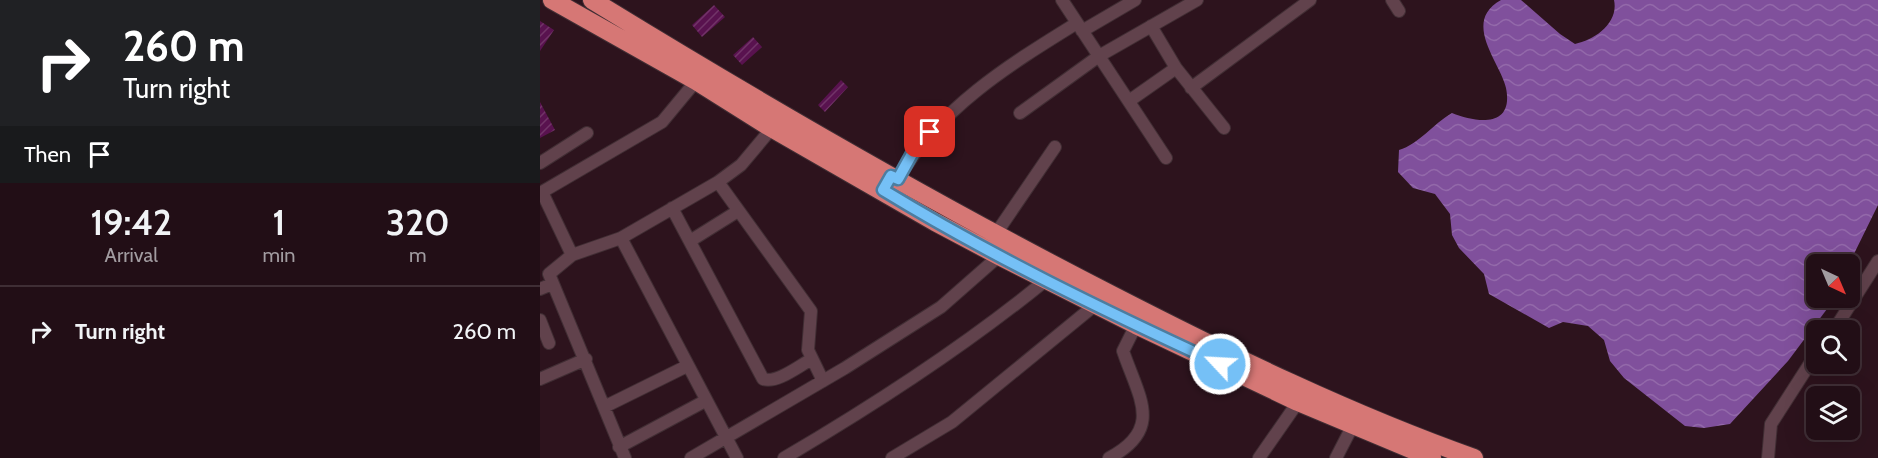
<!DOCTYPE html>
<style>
body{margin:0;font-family:Cabin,sans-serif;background:#2e1c23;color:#f1f3f6;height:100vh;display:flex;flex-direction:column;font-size:22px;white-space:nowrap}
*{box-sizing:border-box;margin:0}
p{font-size:20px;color:#a29ca1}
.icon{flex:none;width:33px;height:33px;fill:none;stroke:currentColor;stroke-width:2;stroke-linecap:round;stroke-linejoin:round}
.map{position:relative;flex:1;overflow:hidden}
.panel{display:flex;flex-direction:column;background:#220e16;width:540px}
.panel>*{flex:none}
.top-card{background:#202124;color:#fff;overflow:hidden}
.needle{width:39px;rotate:136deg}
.controls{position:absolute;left:1266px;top:254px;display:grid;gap:12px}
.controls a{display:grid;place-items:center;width:54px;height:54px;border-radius:9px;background:#220e16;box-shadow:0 6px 24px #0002,0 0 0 2px #3f2e35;font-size:30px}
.pin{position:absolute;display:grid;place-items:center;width:51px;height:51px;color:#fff;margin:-26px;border-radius:12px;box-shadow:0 3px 9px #0006}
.me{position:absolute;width:66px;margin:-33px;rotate:295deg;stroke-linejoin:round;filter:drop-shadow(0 0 4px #0008)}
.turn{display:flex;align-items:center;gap:21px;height:126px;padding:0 24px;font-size:27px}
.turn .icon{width:78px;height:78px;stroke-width:2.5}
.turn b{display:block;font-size:42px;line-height:51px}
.then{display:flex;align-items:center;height:57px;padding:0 24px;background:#0003;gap:12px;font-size:22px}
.eta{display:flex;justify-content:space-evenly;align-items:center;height:102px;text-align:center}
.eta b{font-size:36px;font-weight:600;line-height:42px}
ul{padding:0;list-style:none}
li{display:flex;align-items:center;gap:18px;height:90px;padding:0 24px;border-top:2px solid #3f2e35}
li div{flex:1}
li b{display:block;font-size:22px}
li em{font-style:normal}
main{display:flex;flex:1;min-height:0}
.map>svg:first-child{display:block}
</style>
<main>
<section class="panel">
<div class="top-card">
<div class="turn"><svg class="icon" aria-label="right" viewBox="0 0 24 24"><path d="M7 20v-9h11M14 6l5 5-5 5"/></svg><div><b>260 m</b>Turn right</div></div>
<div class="then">Then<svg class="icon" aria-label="arrive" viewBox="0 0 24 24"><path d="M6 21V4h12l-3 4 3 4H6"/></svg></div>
</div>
<div class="eta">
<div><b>19:42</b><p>Arrival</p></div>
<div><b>1</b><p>min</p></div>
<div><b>320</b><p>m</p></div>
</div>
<ul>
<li><svg class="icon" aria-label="right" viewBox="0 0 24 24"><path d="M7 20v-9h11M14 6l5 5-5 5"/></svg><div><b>Turn right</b></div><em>260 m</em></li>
</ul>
</section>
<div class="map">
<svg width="1338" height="458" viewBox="0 0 1338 458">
<defs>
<pattern id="water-waves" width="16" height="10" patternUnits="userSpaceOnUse" patternTransform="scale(1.5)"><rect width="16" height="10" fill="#80509c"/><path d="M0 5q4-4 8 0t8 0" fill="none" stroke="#9369aa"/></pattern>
<pattern id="building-hatch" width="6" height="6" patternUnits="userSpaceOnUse" patternTransform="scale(1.5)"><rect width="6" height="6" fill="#59124f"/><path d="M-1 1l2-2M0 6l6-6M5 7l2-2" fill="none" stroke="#713468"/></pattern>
</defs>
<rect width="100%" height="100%" fill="#2d131d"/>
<!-- water -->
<path fill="url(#water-waves)" d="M961 0H981L1020 34 1035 44C1055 40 1079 23 1074 0H1338V205L1309 264H1276V297H1293L1290 305 1248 361 1190 424 1164 428 1145 426 1084 378 1070 361 1064 340 1048 326 1023 322 1009 328 949 294 944 274 919 248 912 235 910 214 895 194 873 188 858 172 859 150C879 144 893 124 912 113 937 123 974 128 966 88 961 63 921 22 961 0Z"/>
<!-- building -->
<path fill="url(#building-hatch)" d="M174 5 185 17 162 37 152 25Z
M0 21 14 30 0 51Z
M213 37 222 47 202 65 193 55Z
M301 80 308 87 285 112 278 105Z
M0 102 15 130 0 138Z"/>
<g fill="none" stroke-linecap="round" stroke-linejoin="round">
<!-- minor casing -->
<g stroke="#412e34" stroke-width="14">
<path id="minor" d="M522 0 626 158
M852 0 859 11
M611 26 636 68 684 128
M542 31 595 0
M651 88 770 0
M589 101 636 68
M480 113 559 56 657 0
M0 163 47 133
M358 179C399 108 469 65 537 23
M178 182 271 311 268 350 283 381
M132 208 223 379C237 384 260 365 272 359
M455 235 515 147
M81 238 197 458
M150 241 198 211
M32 255 2 192 122 122 156 81
M0 289 12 284
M0 320 9 343
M1294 330 1338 261
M147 366 64 407 9 274 32 255 81 238 178 182 201 165 232 128
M0 379 46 359
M64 407 85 458
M79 447 165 401
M151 458 305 368 401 307 459 256
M244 458C336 404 424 347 506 280
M352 458 412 422 555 305
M569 458C624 429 599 398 583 351L596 325
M719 458 758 402
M796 458 813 425
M1228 458 1231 424 1276 354"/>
</g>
<!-- highway casing -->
<g stroke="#412e34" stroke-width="20">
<path id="highway" d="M12 0 156 81 226 125 395 222 459 256 596 325 758 402 892 458
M52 0C223 105 396 205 574 296 691 356 810 414 934 458"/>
</g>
<!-- minor -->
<use href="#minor" stroke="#61424c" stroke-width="12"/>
<!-- highway -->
<use href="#highway" stroke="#d67775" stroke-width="18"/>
</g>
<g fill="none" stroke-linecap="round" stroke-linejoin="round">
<!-- route casing -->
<g stroke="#4c7da0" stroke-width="15">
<path id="route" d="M390 132 373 152 358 179 351 176 343 190C451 256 565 311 680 364"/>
</g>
<!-- route -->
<use href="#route" stroke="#75c0f6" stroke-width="10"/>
</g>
</svg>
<div class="controls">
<a><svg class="needle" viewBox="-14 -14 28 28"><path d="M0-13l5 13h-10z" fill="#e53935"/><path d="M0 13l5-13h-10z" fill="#a29ca1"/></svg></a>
<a><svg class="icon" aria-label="search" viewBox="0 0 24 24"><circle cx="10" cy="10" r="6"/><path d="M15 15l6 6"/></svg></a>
<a><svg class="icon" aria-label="layers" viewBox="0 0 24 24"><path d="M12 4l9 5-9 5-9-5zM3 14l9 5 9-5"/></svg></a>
</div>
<div class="pin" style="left:390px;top:132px;background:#d93025"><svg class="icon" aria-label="arrive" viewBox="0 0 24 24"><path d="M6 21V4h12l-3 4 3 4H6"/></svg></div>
<svg class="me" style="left:680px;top:364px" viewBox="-20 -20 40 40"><circle r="17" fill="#75c0f6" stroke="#fff" stroke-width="3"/><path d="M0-11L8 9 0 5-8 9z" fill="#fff"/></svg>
</div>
</main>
